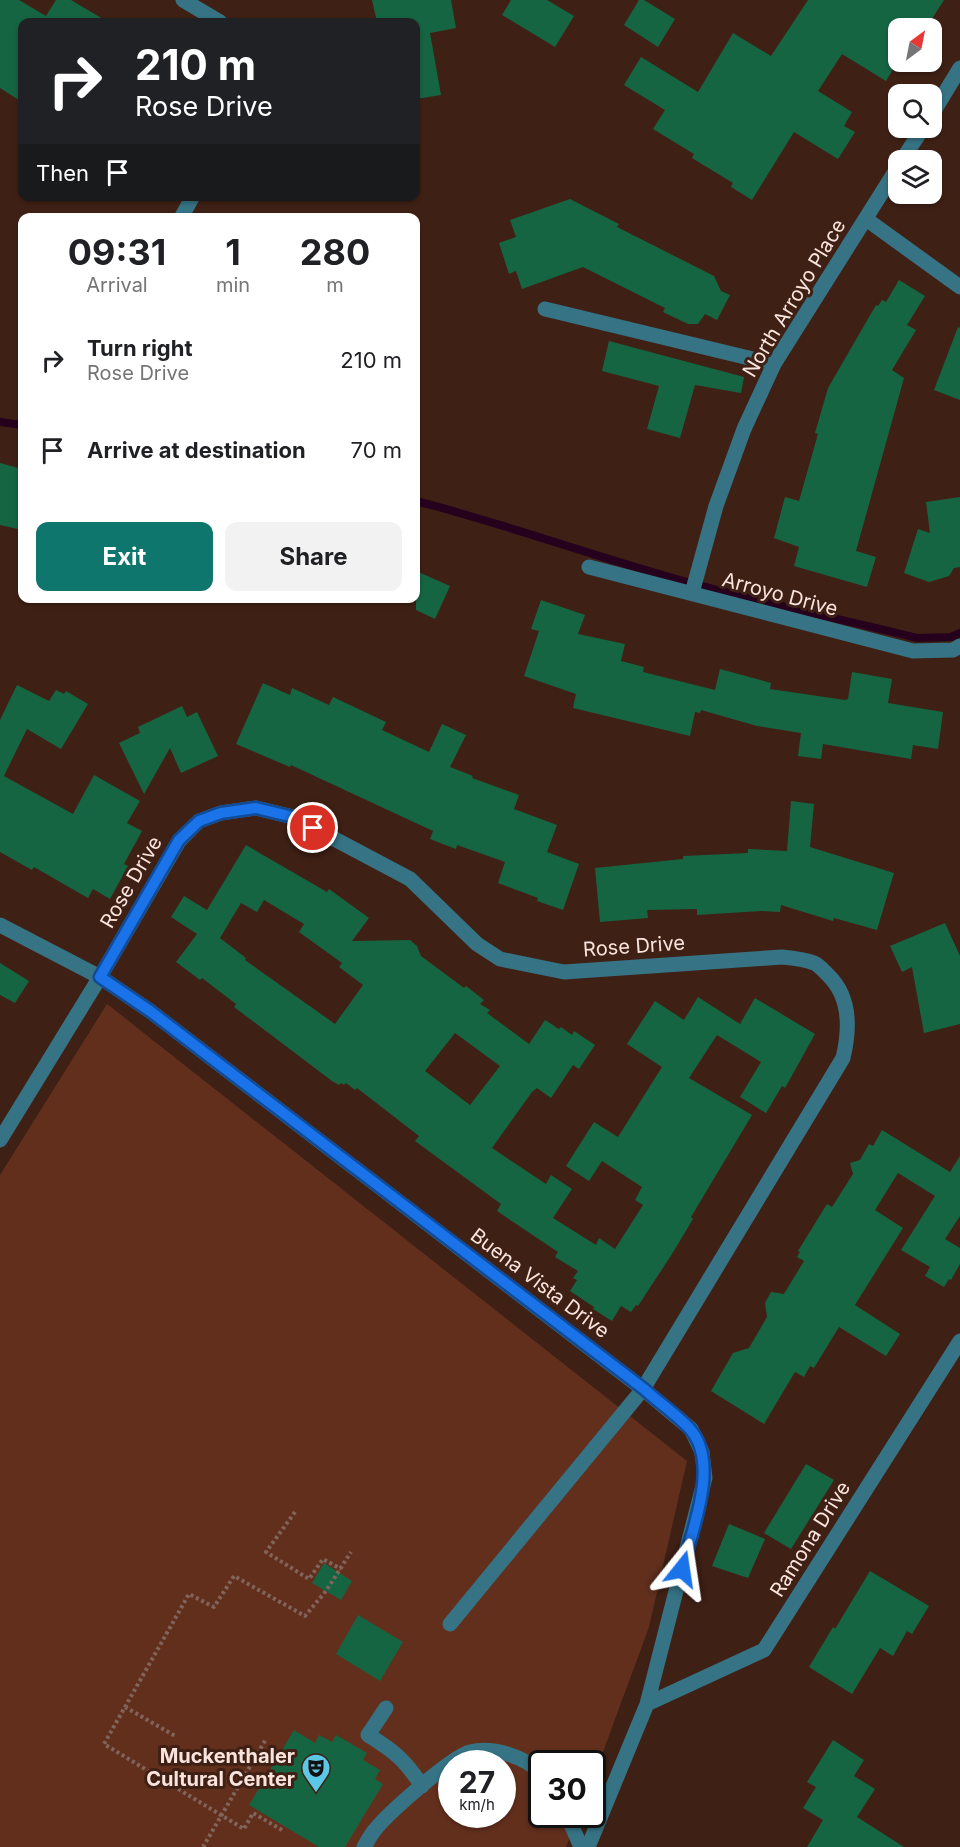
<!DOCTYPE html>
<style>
body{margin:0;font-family:Inter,sans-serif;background:#f2f2f2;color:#202124;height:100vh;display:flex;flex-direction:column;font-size:22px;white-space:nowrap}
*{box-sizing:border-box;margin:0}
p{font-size:20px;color:#757577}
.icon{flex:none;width:33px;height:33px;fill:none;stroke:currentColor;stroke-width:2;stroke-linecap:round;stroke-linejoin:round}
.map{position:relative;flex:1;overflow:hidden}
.panel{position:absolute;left:18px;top:213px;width:402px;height:390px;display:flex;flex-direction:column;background:#fff;border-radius:12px;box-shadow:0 2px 4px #0004}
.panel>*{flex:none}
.guide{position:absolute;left:18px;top:18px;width:402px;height:183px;border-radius:12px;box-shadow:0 2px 4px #0004;background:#202124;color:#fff;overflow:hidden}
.needle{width:39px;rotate:32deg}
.controls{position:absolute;left:888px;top:18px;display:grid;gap:12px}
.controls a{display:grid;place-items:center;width:54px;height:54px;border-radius:12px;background:#fff;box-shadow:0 2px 4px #0004;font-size:30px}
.speed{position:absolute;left:438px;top:1750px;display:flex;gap:12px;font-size:30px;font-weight:700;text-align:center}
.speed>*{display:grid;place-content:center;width:78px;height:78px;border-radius:50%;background:#fff;box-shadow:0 2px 4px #0004;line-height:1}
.speed small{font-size:15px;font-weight:400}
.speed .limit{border:3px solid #111;border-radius:9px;background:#fff;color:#111}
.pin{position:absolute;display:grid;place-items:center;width:51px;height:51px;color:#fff;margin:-26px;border:3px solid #fff;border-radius:50%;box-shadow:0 2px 6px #0007}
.me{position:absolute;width:66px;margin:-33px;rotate:15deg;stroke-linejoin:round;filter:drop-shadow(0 0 4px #0008)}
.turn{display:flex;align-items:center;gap:21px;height:126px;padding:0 18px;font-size:27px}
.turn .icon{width:78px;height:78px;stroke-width:2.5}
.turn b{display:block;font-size:42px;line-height:51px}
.then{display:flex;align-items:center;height:57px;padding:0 18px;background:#0003;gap:12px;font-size:22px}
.eta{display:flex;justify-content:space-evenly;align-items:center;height:102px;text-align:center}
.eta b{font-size:36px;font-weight:700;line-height:42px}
.cta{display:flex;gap:12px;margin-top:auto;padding:12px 18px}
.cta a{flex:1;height:69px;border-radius:12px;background:#0f766e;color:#fff;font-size:24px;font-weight:700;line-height:69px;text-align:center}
.cta a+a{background:#f2f2f2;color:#202124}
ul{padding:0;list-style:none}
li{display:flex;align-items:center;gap:18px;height:90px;padding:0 18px}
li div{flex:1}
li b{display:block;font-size:22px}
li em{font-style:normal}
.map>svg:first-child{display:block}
</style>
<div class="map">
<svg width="960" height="1847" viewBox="0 0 960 1847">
<rect width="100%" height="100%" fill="#3f2015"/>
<!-- green -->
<path fill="#622f1d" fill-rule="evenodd" d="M107 1004 687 1461 649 1627 593 1779 592 1764H542V1815H579L566 1847H0V1175ZM452 1764H502V1815H452Z"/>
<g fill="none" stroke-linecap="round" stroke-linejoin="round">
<!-- stream -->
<path stroke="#26011d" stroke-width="8" d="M0 422 22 425
M416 501C502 523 587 554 673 578 754 601 836 618 917 638L951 637 960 633"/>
</g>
<!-- building -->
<path fill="#166542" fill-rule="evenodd" d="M0 0H19L46 16 56 0H71L108 22H22V102L0 88Z
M372 0H451L456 28 430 33 441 95 416 99V22H377Z
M511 0H547L574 16 555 47 502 15Z
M639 0H644L675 19 658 47 624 25Z
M808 0H944L926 28H898V61L886 81 842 54 818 91 852 112 844 126 855 132 838 159 794 132 752 200 731 187 733 183 692 158 694 154 653 129 665 110 624 85 641 57 698 92 733 33 771 56Z
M570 199 619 224 617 227 714 276 721 291 730 295 717 320 705 314 698 324H688L663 312 665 308 583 267 522 289 516 271 509 274 499 243 516 237 510 220Z
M899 280 925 296 907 325 916 330 892 370 904 378 856 551 876 557 867 587 794 566 799 547 774 538 785 497 799 501 818 434 815 433 828 388 876 305 878 306 882 300 886 302Z
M958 327 960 328V400L934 390Z
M609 341 744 377 741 393 695 385 680 438 647 429 659 386 602 371Z
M0 463 22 469V530L0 525Z
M960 497V567L954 568 949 576 929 582 904 573 918 529 930 533 926 502Z
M416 571 450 586 435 619 416 610Z
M541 600 585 615 578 634 625 644 621 661 644 667 643 672 715 690 720 669 771 683 770 689 845 700 848 699 852 672 892 679 888 703 943 712 938 749 913 745 911 759 823 744 821 759 798 756 801 733 757 726 701 710 700 713 695 712 690 736 573 708 576 694 524 676 539 631 531 629Z
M263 683 290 695 292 688 329 705 333 697 386 722 382 730 429 752 442 724 466 735 450 767 473 776 472 778 519 795 514 809 557 825 547 852 579 864 563 910 537 901 538 898 498 883 505 862 457 845 456 849 430 839 433 831 291 765 290 767 236 744Z
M17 685 49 701 56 690 64 694 66 691 88 704 61 749 27 729 4 776 73 814 94 775 140 801 127 823 142 831 124 864 128 866 110 899 93 889 88 898 34 867 32 870 0 852V720Z
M182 706 187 717 197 712 218 756 181 773 170 748 144 794 119 743 140 733 138 727Z
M791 801 814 804 810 847 894 873 877 930 834 918 833 921 781 905 780 912 761 911 697 915V909L647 910 648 918 600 922 595 868 683 859V856L748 853V849L787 851Z
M246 845 327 892 329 889 369 918 352 941 410 940 417 946 421 956 464 988 466 986 484 1000 480 1004 490 1010 487 1013 529 1044 545 1020 559 1029 561 1027 572 1035 574 1031 595 1045 579 1069 573 1065 551 1098 537 1088 532 1092 492 1148 546 1184 551 1175 572 1189 553 1218 596 1245 599 1238 615 1249 643 1205 635 1200 642 1187 602 1161 589 1181 566 1166 594 1122 618 1137 662 1067 627 1044 655 1001 684 1020 698 997 740 1024 755 998 815 1034 785 1088 782 1086 766 1113 740 1097 761 1062 717 1035 689 1078 752 1115 691 1217 693 1219 672 1254 638 1306 636 1305 631 1312 621 1306 612 1321 593 1309 594 1307 570 1291 577 1280 573 1278 578 1271 555 1257 558 1252 497 1211 501 1204 415 1141 419 1136 357 1088 355 1090 346 1083 344 1085 341 1083 339 1085 332 1081 234 1007 236 1004 202 978 200 980 176 962 197 934 171 917 184 896 207 910ZM264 900 304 924 299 932 342 963 339 967 363 985 335 1024 245 960 246 958 220 938 241 903 257 912ZM455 1033 500 1066 470 1105 425 1071Z
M945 923 960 956V1024L924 1033 912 967 902 972 890 946Z
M0 963 29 981 15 1003 0 995Z
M882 1130 950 1172 960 1156V1216L945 1239 960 1248V1264L951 1280 949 1279 944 1287 925 1276 930 1267 901 1250 935 1196 898 1173 875 1210 903 1228 855 1305 900 1334 886 1356 839 1327 814 1368 810 1366 804 1377 795 1372 764 1424 711 1391 733 1353 749 1348 767 1317 765 1303 771 1292 784 1294 804 1261 797 1257 800 1252 798 1251 827 1204 832 1207 853 1174 850 1163 860 1160 869 1144 873 1146Z
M806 1464 834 1480 791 1549 764 1533Z
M729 1524 765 1539 748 1578 712 1566Z
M324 1563 352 1581 341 1600 312 1583Z
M870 1571 929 1606 912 1634 907 1631 893 1656 880 1648 852 1694 809 1667 833 1627 835 1629Z
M358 1615 403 1642 380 1681 336 1654Z
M294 1730 315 1743 319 1735 332 1742 336 1735 367 1753 363 1760 380 1770 375 1779 383 1784 345 1847H319L249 1805Z
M833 1740 864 1760 854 1776 875 1789 857 1817 904 1847H807L823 1820 803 1808 816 1787 807 1782Z"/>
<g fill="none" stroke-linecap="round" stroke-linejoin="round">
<!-- path -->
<path stroke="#81655c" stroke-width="4" stroke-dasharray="3 3" stroke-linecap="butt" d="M295 1512 266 1552 309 1579 323 1559 341 1569
M125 1707 175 1736
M282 1830 253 1813 244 1829 104 1744 189 1594 214 1607 234 1576 305 1616 326 1591 351 1552
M203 1847 266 1739"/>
<!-- service -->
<path stroke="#357385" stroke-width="15" d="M866 219 960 287
M545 309 774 364
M450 1624 643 1389
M386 1708 368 1735C394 1751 405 1760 422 1786
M567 1815 581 1847
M364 1847C367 1842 370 1836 374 1831 387 1814 450 1758 470 1752 493 1746 526 1757 542 1774"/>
<!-- minor -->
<path stroke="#357385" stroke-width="15" d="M183 0 220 22
M932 114 960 68
M902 160 923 128
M181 218 193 196
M589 567 913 651 953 650 960 646
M692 593 716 506 744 429 774 364 898 167
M0 925 100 977 150 1011 643 1389 691 1429 702 1452 705 1478 647 1704 588 1847
M0 1140 100 977 179 841 199 821 221 813 256 808 293 817 410 879 477 944 500 959 564 972 782 957C793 958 804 959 814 963 819 965 824 971 828 975 851 997 850 1029 843 1058L643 1389
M647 1704 764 1650 960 1341"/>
</g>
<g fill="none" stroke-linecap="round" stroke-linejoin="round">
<!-- route casing -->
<g stroke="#114b97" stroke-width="15">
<path id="route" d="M313 828 293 817 256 808 221 813 199 821 179 840 100 977 150 1011 644 1389C658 1402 676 1414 689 1428 721 1462 692 1530 682 1569"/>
</g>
<!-- route -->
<use href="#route" stroke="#1a73e8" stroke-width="10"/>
</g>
<!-- icons -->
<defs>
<g id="theatre-pin" transform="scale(1.5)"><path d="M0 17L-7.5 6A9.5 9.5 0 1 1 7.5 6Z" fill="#5bc8e6" stroke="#3f2015"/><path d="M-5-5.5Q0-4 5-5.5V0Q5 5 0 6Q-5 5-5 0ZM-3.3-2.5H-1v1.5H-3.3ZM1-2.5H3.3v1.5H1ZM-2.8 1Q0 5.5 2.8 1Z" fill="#111"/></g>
</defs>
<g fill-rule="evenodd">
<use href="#theatre-pin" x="316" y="1768"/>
</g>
<g text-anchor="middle" stroke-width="6" stroke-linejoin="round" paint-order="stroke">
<!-- street labels -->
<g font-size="20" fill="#fae4dd" stroke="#3f2015">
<text transform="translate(794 298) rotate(-59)" y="7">North Arroyo Place</text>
<text transform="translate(780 594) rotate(15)" y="7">Arroyo Drive</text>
<text transform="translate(131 882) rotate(-60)" y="7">Rose Drive</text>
<text transform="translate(634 946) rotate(-4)" y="7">Rose Drive</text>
<text transform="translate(540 1283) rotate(37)" y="7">Buena Vista Drive</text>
<text transform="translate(810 1539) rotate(-58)" y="7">Ramona Drive</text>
</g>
<!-- poi labels -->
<g font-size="20" font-weight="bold" fill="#fae4dd" stroke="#3f2015" text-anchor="end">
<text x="295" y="1763">Muckenthaler<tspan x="295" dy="23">Cultural Center</tspan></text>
</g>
</g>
</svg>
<div class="controls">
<a><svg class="needle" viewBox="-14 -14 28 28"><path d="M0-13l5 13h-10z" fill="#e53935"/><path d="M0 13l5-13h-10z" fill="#757577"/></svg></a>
<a><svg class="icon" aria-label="search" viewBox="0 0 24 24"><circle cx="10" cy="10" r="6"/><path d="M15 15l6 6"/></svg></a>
<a><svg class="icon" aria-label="layers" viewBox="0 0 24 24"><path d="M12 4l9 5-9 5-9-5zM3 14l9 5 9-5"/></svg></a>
</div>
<div class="speed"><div>27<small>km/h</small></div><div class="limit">30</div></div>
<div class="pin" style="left:313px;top:828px;background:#d93025"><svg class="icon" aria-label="arrive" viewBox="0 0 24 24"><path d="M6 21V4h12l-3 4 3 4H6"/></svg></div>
<svg class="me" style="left:682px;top:1569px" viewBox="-20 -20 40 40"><path d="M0-17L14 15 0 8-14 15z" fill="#1a73e8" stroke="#fff" stroke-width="4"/></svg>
<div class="guide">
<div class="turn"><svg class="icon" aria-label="right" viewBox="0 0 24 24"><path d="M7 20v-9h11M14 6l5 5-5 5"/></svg><div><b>210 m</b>Rose Drive</div></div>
<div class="then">Then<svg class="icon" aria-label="arrive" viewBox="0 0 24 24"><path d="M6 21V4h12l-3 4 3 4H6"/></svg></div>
</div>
<section class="panel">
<div class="eta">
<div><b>09:31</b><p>Arrival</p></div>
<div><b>1</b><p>min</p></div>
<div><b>280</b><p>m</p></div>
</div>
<ul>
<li><svg class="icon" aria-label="right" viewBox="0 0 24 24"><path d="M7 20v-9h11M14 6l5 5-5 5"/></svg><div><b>Turn right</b><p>Rose Drive</p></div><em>210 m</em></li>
<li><svg class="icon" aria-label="arrive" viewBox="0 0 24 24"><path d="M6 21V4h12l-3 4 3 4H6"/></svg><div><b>Arrive at destination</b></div><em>70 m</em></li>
</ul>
<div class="cta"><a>Exit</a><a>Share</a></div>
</section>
</div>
